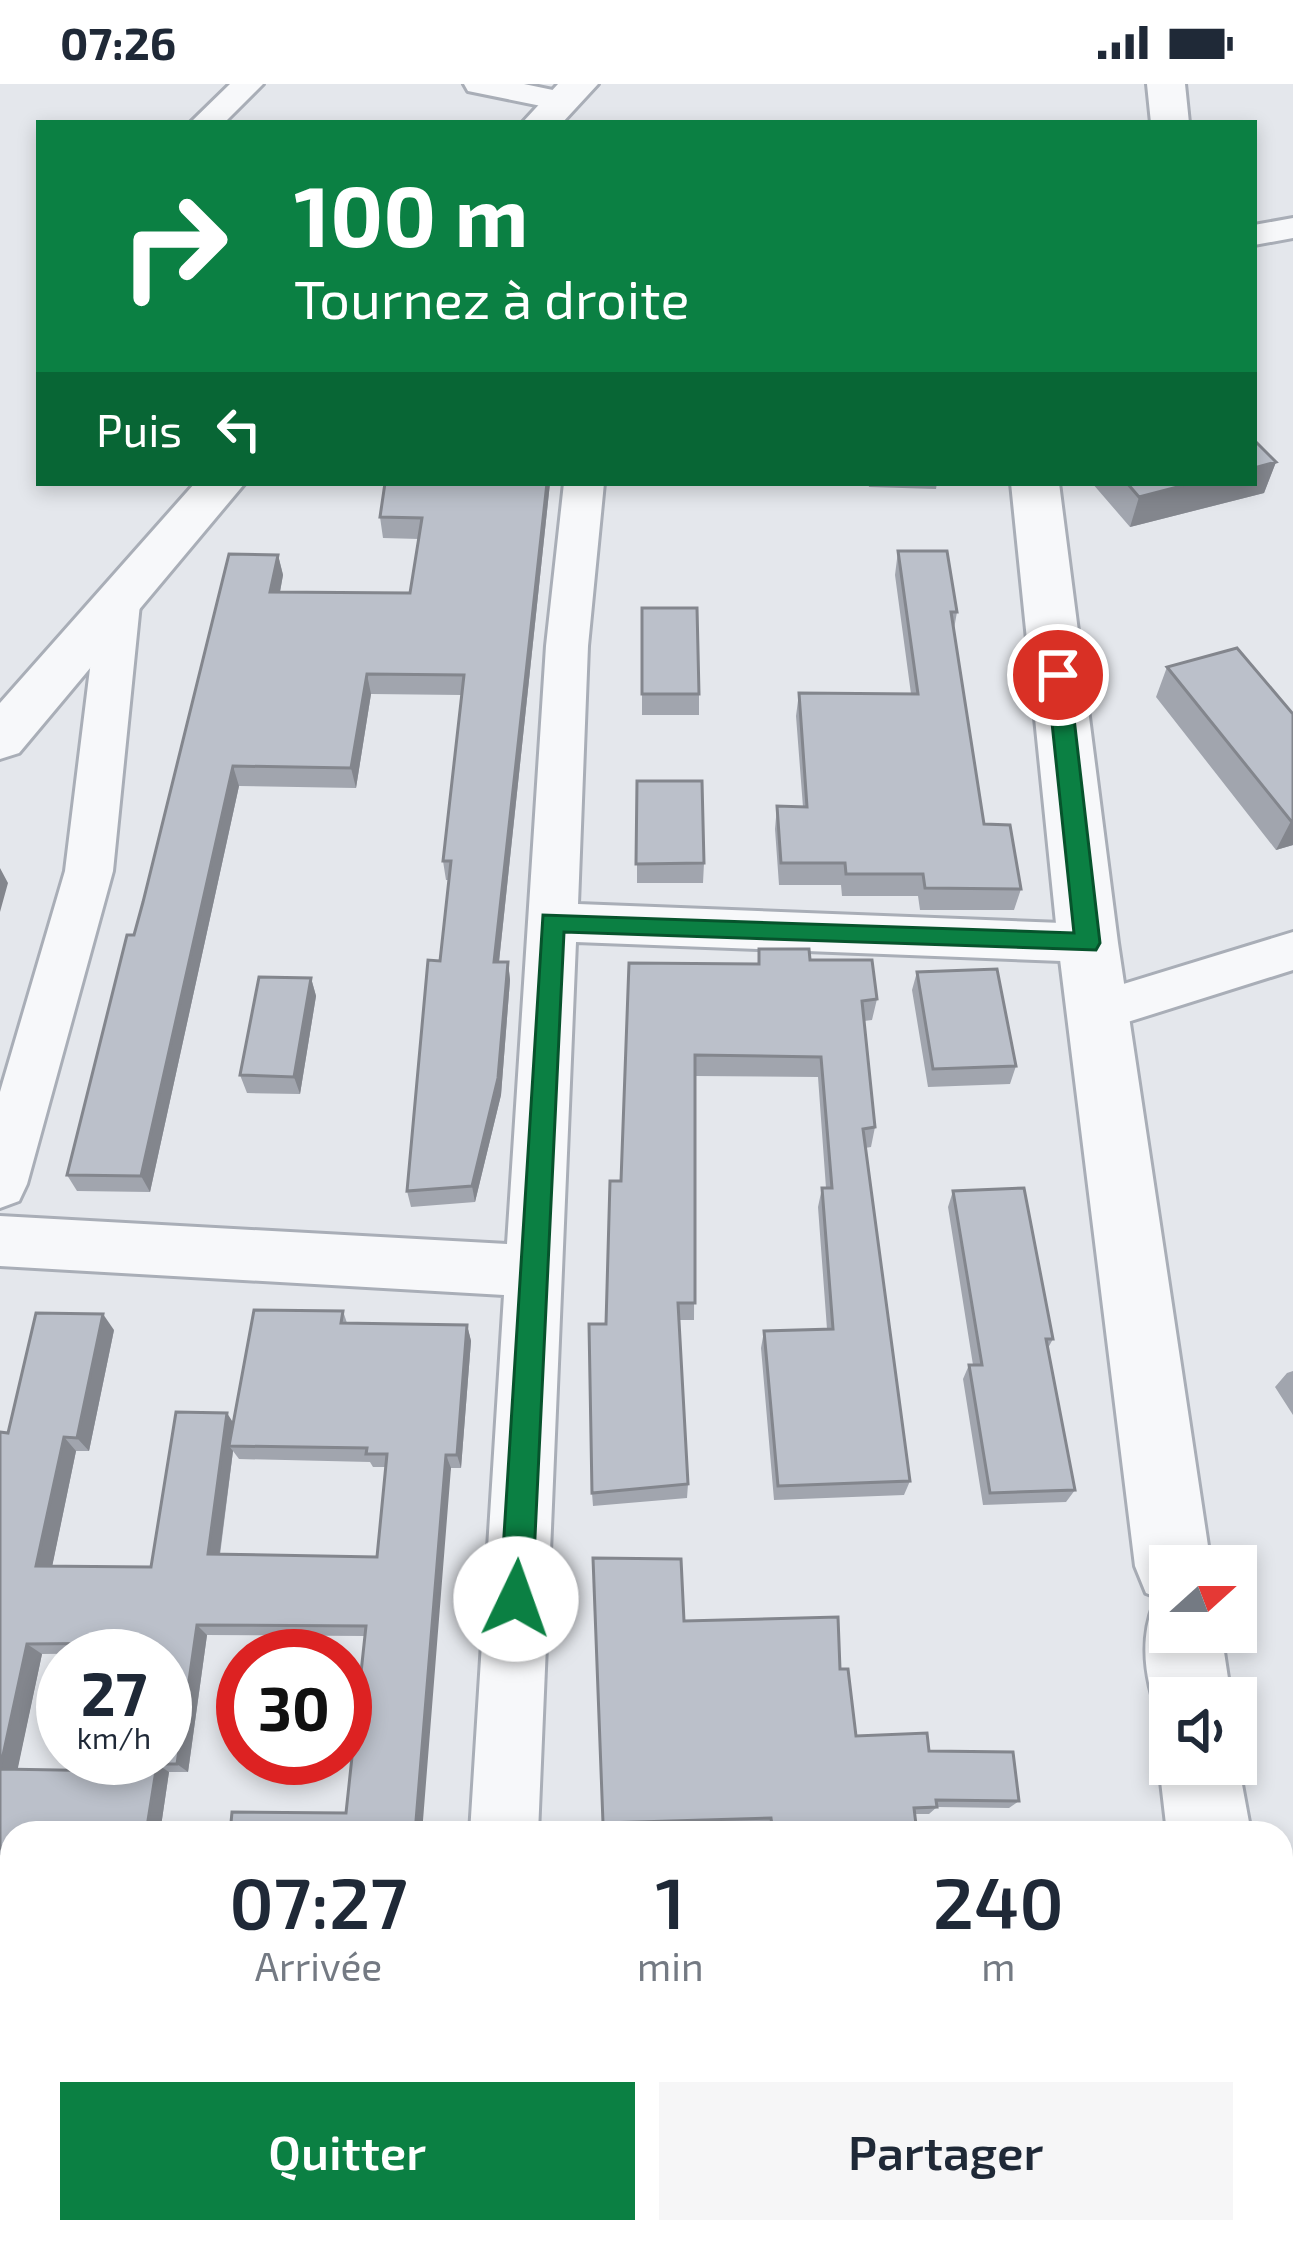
<!DOCTYPE html>
<html lang="fr">
<meta charset="utf-8">
<style>
body{margin:0;font-family:"Exo 2",sans-serif;background:#f6f6f7;color:#1f2937;height:100vh;display:flex;flex-direction:column;font-size:45px;white-space:nowrap}
*{box-sizing:border-box;margin:0}
p{font-size:39px;color:#747a83}
.icon{flex:none;width:66px;height:66px;fill:none;stroke:currentColor;stroke-width:2;stroke-linecap:round;stroke-linejoin:round}
.map{position:relative;flex:1;overflow:hidden}
.details{position:absolute;left:0px;top:1737px;width:1293px;height:423px;display:flex;flex-direction:column;background:#fff;border-radius:36px 36px 0 0;box-shadow:0 6px 18px #0003}
.details>*{flex:none}
.guide{position:absolute;left:36px;top:36px;width:1221px;height:366px;border-radius:0px;box-shadow:0 6px 18px #0003;background:#0b8043;color:#fff;overflow:hidden}
.needle{width:78px;rotate:69deg}
.controls{position:absolute;left:1149px;top:1461px;display:grid;gap:24px}
.controls a{display:grid;place-items:center;width:108px;height:108px;border-radius:0px;background:#fff;box-shadow:0 6px 18px #0003;font-size:60px}
.speed{position:absolute;left:36px;top:1545px;display:flex;gap:24px;font-size:60px;font-weight:700;text-align:center}
.speed>*{display:grid;place-content:center;width:156px;height:156px;border-radius:50%;background:#fff;box-shadow:0 6px 18px #0003;line-height:1}
.speed small{font-size:30px;font-weight:400}
.speed .limit{border:18px solid #d22;background:#fff;color:#111}
.pin{position:absolute;display:grid;place-items:center;width:102px;height:102px;color:#fff;margin:-51px;border:6px solid #fff;border-radius:50%;box-shadow:0 3px 12px #0007}
.me{position:absolute;width:132px;margin:-66px;rotate:3deg;stroke-linejoin:round;filter:drop-shadow(0 0 9px #0008)}
.turn{display:flex;align-items:center;gap:42px;height:252px;padding:0 60px;font-size:54px}
.turn .icon{width:156px;height:156px;stroke-width:2.5}
.turn b{display:block;font-size:84px;line-height:102px}
.then{display:flex;align-items:center;height:114px;padding:0 60px;background:#0003;gap:24px;font-size:45px}
.eta{display:flex;justify-content:space-evenly;align-items:center;height:204px;text-align:center}
.eta b{font-size:72px;font-weight:600;line-height:84px}
.primary-button{display:flex;gap:24px;margin-top:auto;padding:24px 60px}
.primary-button a{flex:1;height:138px;border-radius:0px;background:#0b8043;color:#fff;font-size:48px;font-weight:600;line-height:138px;text-align:center}
.primary-button a+a{background:#f6f6f7;color:#1f2937}
.status{display:flex;justify-content:space-between;align-items:center;height:84px;padding:0 60px;background:#fff;direction:ltr}
.status svg{height:33px;fill:currentColor}
.map>svg:first-child{display:block}
</style>
<div class="status"><b>07:26</b><svg viewBox="0 0 49 12"><path d="M0 12V9h3v3zM5 12V6h3v6zM10 12V3h3v9zM15 12V0h3v12zM26 1h20v11H26zM47 4h2v5h-2z"/></svg></div>
<div class="map">
<svg width="1293" height="2158" viewBox="0 0 1293 2158">
<rect width="100%" height="100%" fill="#e4e7ec"/>
<g fill="none" stroke-linecap="round" stroke-linejoin="round">
<!-- minor casing -->
<g stroke="#a9aeb7" stroke-width="6">
<path id="minor" d="M230 0H263L224 39H190Z
M464 0H524L572 10 577 17 561 26 468 7Z
M1293 134V154L1254 161V141Z
M564 399H604L588 562 578 820 1088 840 1105 845 1113 859 1105 873 1088 878 576 858 538 1749H470L504 1211 0 1182V1132L507 1160 546 562Z
M119 506 134 510 140 520 113 787 27 1100 19 1117 0 1124V1008L65 787 98 520 104 510Z
M1293 848V886L1099 947 1081 941 1074 927 1081 913Z
M445 2148H523L522 2158H444Z"/>
</g>
<!-- tertiary casing -->
<g stroke="#a9aeb7" stroke-width="6">
<path id="tertiary" d="M558 0H598L562 39H522Z
M1147 0H1185L1189 39H1151Z
M195 399H245L19 669 0 675V619Z
M1011 399H1059L1118 859 1211 1482H1170V1548H1221L1231 1614H1170V1645L1163 1642C1146 1602 1138 1560 1154 1520L1164 1516 1146 1509 1135 1482 1058 859Z
M1170 1654V1680H1236V1668L1251 1749H1167L1159 1680Z
M1281 2108 1293 2113V2158H1218L1216 2148H1281Z"/>
</g>
<!-- minor -->
<use href="#minor" fill="#f7f8fa" fill-rule="evenodd"/>
<!-- tertiary -->
<use href="#tertiary" fill="#f7f8fa" fill-rule="evenodd"/>
</g>
<!-- wall -->
<path fill="#a1a5ae" fill-rule="evenodd" d="M1276 378 1264 409 1130 443 1092 399H1254Z
M550 399 499 878H508L510 896 501 1011 475 1118 411 1123 407 1107 440 877 449 796H446L443 777 462 611 371 610 356 704 239 702 150 1108 77 1107 67 1091 134 851 278 471 283 491 280 508 410 509 419 455 383 454 380 433Z
M868 399H937L936 405 869 403Z
M898 467 957 528 954 545 984 740 1021 805 1014 826H920L918 812H842L841 801H779L775 745 777 722 803 723 796 632 799 609 911 610 895 491Z
M642 524 699 610V631H642Z
M1167 583 1293 630V761L1276 766 1156 613Z
M637 697 704 779 703 799H637Z
M759 865 810 876 877 915 872 936 864 937 875 1043 871 1063 865 1064 910 1397 904 1411 774 1416 761 1264 764 1247 827 1245 818 1123 822 1104H826L818 993 695 992 694 1236H679L688 1400 687 1414 593 1422 592 1409 606 1240 621 1097 629 879 758 880Z
M917 888 1016 982 1010 1000 928 1003 912 906Z
M311 894 316 912 300 1010 247 1009 240 991Z
M953 1107 1053 1255 1048 1264 1075 1406 1066 1418 983 1421 963 1295 969 1281H973L948 1123Z
M343 1227 347 1239 467 1241 471 1257 461 1384H451L346 1729 365 1552 207 1551 188 1688H169L160 1749H12V1771H0V1348L8 1349 114 1246 89 1367H76L52 1482 151 1483 234 1339ZM233 1367 239 1375 370 1378 373 1383H386L377 1473 220 1471ZM136 1569 117 1687 17 1686 42 1570Z
M1293 1287V1331L1275 1303 1287 1289Z
M684 1537 840 1585 856 1652 929 1667 1019 1717 1009 1724 937 1723 929 1730H915L917 1749H769L768 1740 604 1745 603 1739Z
M889 2148H1140L1142 2158H797L886 2155 890 2157Z"/>
<!-- shaded-wall -->
<path fill="#83868d" d="M1276 378 1264 409 1130 443 1139 413 1193 399H1254V384Z
M547 399H550L497 896 494 878Z
M278 471 283 491 276 529 270 508Z
M367 590 371 610 356 704 351 684Z
M233 682 239 702 150 1108 141 1092Z
M1291 737H1293V761L1276 766Z
M0 784 8 799 0 828Z
M508 878 510 896 501 1011 475 1118 472 1102Z
M311 894 316 912 300 1010 294 993Z
M103 1230 114 1246 89 1367 77 1354Z
M467 1241 471 1257 461 1384 457 1371Z
M227 1329 236 1343 229 1362 233 1367 218 1482 208 1470Z
M64 1353 76 1367 50 1493 36 1482Z
M446 1371 451 1384 422 1749H415Z
M197 1541 207 1551 188 1688 177 1680Z
M27 1560 42 1570 16 1693 0 1685Z
M157 1680 169 1688 160 1749H146Z
M361 2148H368V2158H360Z"/>
<!-- building -->
<path fill="#bbc0ca" stroke="#83868d" stroke-width="3" fill-rule="evenodd" d="M1254 356 1276 378 1254 384Z
M385 399H547L494 878H508L498 994 472 1102 407 1107 428 876 440 877 451 777H443L464 591 367 590 351 684 233 682 141 1092 67 1091 127 851H134L143 818 229 470 278 471 270 508 410 509 422 434 380 433Z
M1127 399H1193L1139 413Z
M898 467H947L957 528H951L984 740 1010 741 1021 805 925 804 923 790H846L845 779H781L777 722 807 723 799 609 918 610Z
M642 524H697L699 610H642Z
M1237 564 1293 630V737H1291L1167 583Z
M637 697H702L704 779 636 780Z
M759 865H809L810 876H872L877 915 862 917 875 1043 863 1045 910 1397 778 1402 764 1247 833 1245 822 1104H832L821 973 695 971V1219H678L688 1400 592 1409 589 1240H606L610 1097H621L629 879 759 880Z
M997 885 1016 982 933 985 917 888Z
M259 893 311 894 294 993 240 991Z
M1024 1104 1053 1255H1046L1075 1406 990 1409 969 1281H982L953 1107Z
M254 1226 343 1227 341 1239 467 1241 457 1371H446L415 1749H230L232 1728 346 1729 366 1542 197 1541 177 1680H157L146 1749H12V1766L0 1765V1348L8 1349 36 1229 103 1230 77 1354 64 1353 36 1482 151 1483 176 1328 227 1329 208 1470 377 1473 387 1370H366L367 1364 229 1362ZM138 1559 135 1572H165V1674H119L117 1687 0 1685 27 1560Z
M593 1474 681 1475 684 1537 838 1533 840 1585H848L856 1652 927 1649 929 1667 1013 1668 1019 1717 936 1716 937 1723 914 1724 917 1749H773L771 1734 603 1739Z
M277 2148H361L360 2158H276Z
M576 2148H688V2158H576Z
M895 2148H1140L1142 2158H896Z"/>
<!-- route -->
<path fill="#0b8043" stroke="#07532c" stroke-width="3" d="M1058 583 1069 591 1100 859 1096 866 564 848 532 1515 527 1526 516 1531 504 1526 500 1515 543 831 1074 849 1047 591Z"/>
</svg>
<div class="controls">
<a><svg class="needle" viewBox="-14 -14 28 28"><path d="M0-13l5 13h-10z" fill="#e53935"/><path d="M0 13l5-13h-10z" fill="#747a83"/></svg></a>
<a><svg class="icon" aria-label="sound" viewBox="0 0 24 24"><path d="M4 9h4l5-4v14l-5-4H4zM17 9q2 3 0 6"/></svg></a>
</div>
<div class="speed"><div>27<small>km/h</small></div><div class="limit">30</div></div>
<div class="pin" style="left:1058px;top:591px;background:#d93025"><svg class="icon" aria-label="arrive" viewBox="0 0 24 24"><path d="M6 21V4h12l-3 4 3 4H6"/></svg></div>
<svg class="me" style="left:516px;top:1515px" viewBox="-20 -20 40 40"><circle r="19" fill="#fff"/><path d="M0-13L10 11 0 6-10 11z" fill="#0b8043"/></svg>
<div class="guide">
<div class="turn"><svg class="icon" aria-label="right" viewBox="0 0 24 24"><path d="M7 20v-9h11M14 6l5 5-5 5"/></svg><div><b>100 m</b>Tournez à droite</div></div>
<div class="then">Puis<svg class="icon" aria-label="left" viewBox="0 0 24 24"><path d="M17 20v-9H6M10 6l-5 5 5 5"/></svg></div>
</div>
<section class="details">
<div class="eta">
<div><b>07:27</b><p>Arrivée</p></div>
<div><b>1</b><p>min</p></div>
<div><b>240</b><p>m</p></div>
</div>
<div class="primary-button"><a>Quitter</a><a>Partager</a></div>
</section>
</div>
